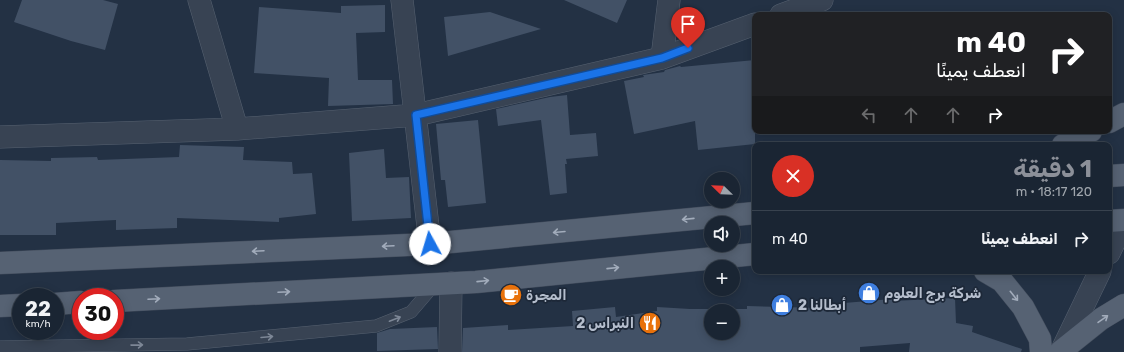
<!DOCTYPE html>
<html lang="ar">
<meta charset="utf-8">
<style>
body{margin:0;font-family:Rubik,"Noto Naskh Arabic",sans-serif;background:#232d3b;color:#f1f3f6;direction:rtl;height:100vh;display:flex;flex-direction:column;font-size:15px;white-space:nowrap}
*{box-sizing:border-box;margin:0}
p{font-size:13px;color:#9fa5ac}
.icon{flex:none;width:22px;height:22px;fill:none;stroke:currentColor;stroke-width:2;stroke-linecap:round;stroke-linejoin:round}
.map{position:relative;flex:1;overflow:hidden;direction:ltr}
.drawer{position:absolute;left:752px;top:142px;width:360px;height:132px;display:flex;flex-direction:column;background:#1a2533;border-radius:8px;box-shadow:0 2px 10px #0003,0 0 0 1px #38424e;direction:rtl}
.drawer>*{flex:none}
.top-card{position:absolute;left:752px;top:12px;width:360px;height:122px;border-radius:8px;box-shadow:0 2px 10px #0003,0 0 0 1px #38424e;direction:rtl;background:#202124;color:#fff;overflow:hidden}
.needle{width:26px;rotate:293deg}
.buttons{position:absolute;left:704px;top:172px;display:grid;gap:8px}
.buttons a{display:grid;place-items:center;width:36px;height:36px;border-radius:50%;background:#1a2533;box-shadow:0 2px 10px #0003,0 0 0 1px #38424e;font-size:20px}
.speed{position:absolute;left:12px;top:288px;display:flex;gap:8px;font-size:20px;font-weight:700;text-align:center}
.speed>*{display:grid;place-content:center;width:52px;height:52px;border-radius:50%;background:#1a2533;box-shadow:0 2px 10px #0003,0 0 0 1px #38424e;line-height:1}
.speed small{font-size:10px;font-weight:400}
.speed .limit{border:6px solid #d22;background:#fff;color:#111}
.pin{position:absolute;display:grid;place-items:center;width:34px;height:34px;color:#fff;margin:-41px -17px;border-radius:50% 50% 50% 0;rotate:-45deg;box-shadow:0 0 4px #0007}
.pin .icon{rotate:45deg}
.me{position:absolute;width:44px;margin:-22px;rotate:354deg;stroke-linejoin:round;filter:drop-shadow(0 0 3px #0008)}
.turn{display:flex;align-items:center;gap:14px;height:84px;padding:0 20px;font-size:18px}
.turn .icon{width:52px;height:52px;stroke-width:2.5}
.turn b{display:block;font-size:28px;line-height:34px}
.lanes{display:flex;align-items:center;height:38px;padding:0 20px;background:#0003;justify-content:center;gap:20px;direction:ltr}
.lanes .off{opacity:.35}
.round{display:grid;place-items:center;flex:none;width:42px;height:42px;border-radius:21px;background:#232d3b}
.head{display:flex;align-items:center;justify-content:space-between;height:68px;padding:0 20px}
h1{font-size:24px;font-weight:700;line-height:30px;color:#8c9099}
ul{padding:0;list-style:none}
li{display:flex;align-items:center;gap:12px;height:56px;padding:0 20px;border-top:1px solid #38424e}
li div{flex:1}
li b{display:block;font-size:15px}
li em{font-style:normal}
.map>svg:first-child{display:block}
</style>
<div class="map">
<svg width="1124" height="352" viewBox="0 0 1124 352">
<rect width="100%" height="100%" fill="#233144"/>
<!-- building -->
<path fill="#425166" fill-rule="evenodd" d="M22 0H103L118 4 105 50 71 41 14 22Z
M564 0H627L617 23Z
M385 5V32L356 33 358 80H392L393 104 328 106 329 78 254 73 259 7 341 13V6Z
M490 12 541 29 448 56 444 17Z
M755 60V144L698 150 695 121 634 134 624 81 644 77 643 75 664 72 665 70 680 66 681 67Z
M567 95 570 135 596 133 598 156 566 159 567 164H565L567 193 550 195 541 120 498 126 496 109 550 97Z
M478 120 486 203 448 207 445 180H441L436 124Z
M180 145 244 147 243 160 292 162 293 174 312 173 316 214 279 218V222L177 218V228L116 230V220L56 223V235H0V160L51 161V158L97 157 98 160 179 157Z
M384 149 386 178 409 177 411 218 352 221 349 153Z
M955 298 956 323 973 326 972 332 1022 349 1021 352H909L910 343 860 347V352H462L463 328 508 325V330L573 326 572 311 615 307 616 317 657 311V307L690 309H747V306L821 308 820 305 892 299V301ZM711 311H733V333H711Z
M437 327 438 349 377 351V333L390 329Z"/>
<g fill="none" stroke-linecap="round" stroke-linejoin="round">
<!-- lane casing -->
<g stroke="#566170" stroke-width="13">
<path id="lane" d="M0 347 187 344 376 326 411 312 435 284"/>
</g>
<!-- street casing -->
<g stroke="#566170" stroke-width="23">
<path id="street" d="M199 0 237 129
M402 0 430 244
M781 15 822 0
M662 58 755 24
M0 137 237 129 416 115 662 58 669 0
M1109 253 1124 222
M450 352 451 283
M1061 352 1100 271"/>
</g>
<!-- primary casing -->
<g stroke="#424c5c" stroke-width="23">
<path id="primary" d="M1109 122 1124 114
M1063 145 1091 131
M1109 176 1124 175
M1109 221 1124 220
M0 263 430 244 755 213
M985 271 1002 281 1023 307 1040 339 1041 352
M115 301 476 282 755 254
M55 304 81 302
M0 306 21 305
M1061 351 1101 319 1124 305"/>
</g>
<!-- lane -->
<use href="#lane" stroke="#384353" stroke-width="12"/>
<!-- street -->
<use href="#street" stroke="#384353" stroke-width="22"/>
<!-- primary -->
<use href="#primary" stroke="#566273" stroke-width="22"/>
</g>
<!-- one-way arrows -->
<defs><path id="oneway-shaft" d="M-6 0H5M1.5-3L5.5 0L1.5 3" fill="none" stroke-width="1.6" stroke-linecap="round" stroke-linejoin="round"/></defs>
<g stroke="#a2acbb">
<use href="#oneway-shaft" transform="translate(688 219) rotate(174)"/>
<use href="#oneway-shaft" transform="translate(559 232) rotate(175)"/>
<use href="#oneway-shaft" transform="translate(388 246) rotate(177)"/>
<use href="#oneway-shaft" transform="translate(258 251) rotate(177)"/>
<use href="#oneway-shaft" transform="translate(613 268) rotate(-6)"/>
<use href="#oneway-shaft" transform="translate(483 281) rotate(-6)"/>
<use href="#oneway-shaft" transform="translate(284 292) rotate(-3)"/>
<use href="#oneway-shaft" transform="translate(1014 296) rotate(51)"/>
<use href="#oneway-shaft" transform="translate(154 299) rotate(-3)"/>
<use href="#oneway-shaft" transform="translate(1103 319) rotate(-35)"/>
</g>
<g stroke="#7d8796">
<use href="#oneway-shaft" transform="translate(395 319) rotate(-21)"/>
<use href="#oneway-shaft" transform="translate(267 337) rotate(-5)"/>
<use href="#oneway-shaft" transform="translate(137 345) rotate(-1)"/>
</g>
<g fill="none" stroke-linecap="round" stroke-linejoin="round">
<!-- route casing -->
<g stroke="#114b97" stroke-width="10">
<path id="route" d="M430 244 416 115 662 58 688 48"/>
</g>
<!-- route -->
<use href="#route" stroke="#1a73e8" stroke-width="7"/>
</g>
<!-- icons -->
<defs>
<g id="shop-disc" transform="scale(1.15)"><circle r="9.5" fill="#3f7fe0" stroke="#1d2838"/><path d="M-5-2.5h2.3a2.7 3.5 0 0 1 5.4 0H5L5.5 6h-11ZM-1.5-2.5h3a1.5 2.3 0 0 0-3 0Z" fill="#fff"/></g>
<g id="cafe-disc" transform="scale(1.15)"><circle r="9.5" fill="#e8710a" stroke="#1d2838"/><path d="M-5.5-4.5H6V0H3Q3 3.5 0 3.5H-2.5Q-5.5 3.5-5.5 0ZM3-3.2v2h1.7v-2ZM-6 4.5H4V6H-6Z" fill="#fff"/></g>
<g id="restaurant-disc" transform="scale(1.15)"><circle r="9.5" fill="#e8710a" stroke="#1d2838"/><path d="M-5-6h1v4h1v-4h1v4h1v-4h1v5L-1.5 .5V6h-2V.5L-5-1ZM5-6V6H3V1.5H1.5Q1.5-4 5-6Z" fill="#fff"/></g>
</defs>
<g fill-rule="evenodd">
<use href="#shop-disc" x="869" y="293"/>
<use href="#cafe-disc" x="511" y="295"/>
<use href="#shop-disc" x="782" y="305"/>
<use href="#restaurant-disc" x="650" y="323"/>
</g>
<g text-anchor="middle" stroke-width="3.5" stroke-linejoin="round" paint-order="stroke">
<!-- poi labels -->
<g font-size="14" font-weight="bold" fill="#b5becd" stroke="#1d2838" text-anchor="start">
<text x="884" y="298">شركة برج العلوم</text>
<text x="526" y="300">المجرة</text>
<text x="798" y="310">أبطالنا 2</text>
<text x="634" y="328" text-anchor="end">النبراس 2</text>
</g>
</g>
</svg>
<div class="buttons">
<a><svg class="needle" viewBox="-14 -14 28 28"><path d="M0-13l5 13h-10z" fill="#e53935"/><path d="M0 13l5-13h-10z" fill="#9fa5ac"/></svg></a>
<a><svg class="icon" aria-label="sound" viewBox="0 0 24 24"><path d="M4 9h4l5-4v14l-5-4H4zM17 9q2 3 0 6"/></svg></a>
<a>+</a>
<a>−</a>
</div>
<div class="speed"><div>22<small>km/h</small></div><div class="limit">30</div></div>
<div class="pin" style="left:688px;top:48px;background:#d93025"><svg class="icon" aria-label="arrive" viewBox="0 0 24 24"><path d="M6 21V4h12l-3 4 3 4H6"/></svg></div>
<svg class="me" style="left:430px;top:244px" viewBox="-20 -20 40 40"><circle r="19" fill="#fff"/><path d="M0-13L10 11 0 6-10 11z" fill="#1a73e8"/></svg>
<div class="top-card">
<div class="turn"><svg class="icon" aria-label="right" viewBox="0 0 24 24"><path d="M7 20v-9h11M14 6l5 5-5 5"/></svg><div><b>40 m</b>انعطف يمينًا</div></div>
<div class="lanes"><svg class="icon off" aria-label="left" viewBox="0 0 24 24"><path d="M17 20v-9H6M10 6l-5 5 5 5"/></svg><svg class="icon off" aria-label="ahead" viewBox="0 0 24 24"><path d="M12 20V5M6 11l6-6 6 6"/></svg><svg class="icon off" aria-label="ahead" viewBox="0 0 24 24"><path d="M12 20V5M6 11l6-6 6 6"/></svg><svg class="icon" aria-label="right" viewBox="0 0 24 24"><path d="M7 20v-9h11M14 6l5 5-5 5"/></svg></div>
</div>
<section class="drawer">
<div class="head"><div><h1>1 دقيقة</h1><p>120 m · 18:17</p></div><a class="round" style="background:#d93025;color:#fff"><svg class="icon" aria-label="close" viewBox="0 0 24 24"><path d="M6 6l12 12M18 6L6 18"/></svg></a></div>
<ul>
<li><svg class="icon" aria-label="right" viewBox="0 0 24 24"><path d="M7 20v-9h11M14 6l5 5-5 5"/></svg><div><b>انعطف يمينًا</b></div><em>40 m</em></li>
</ul>
</section>
</div>
